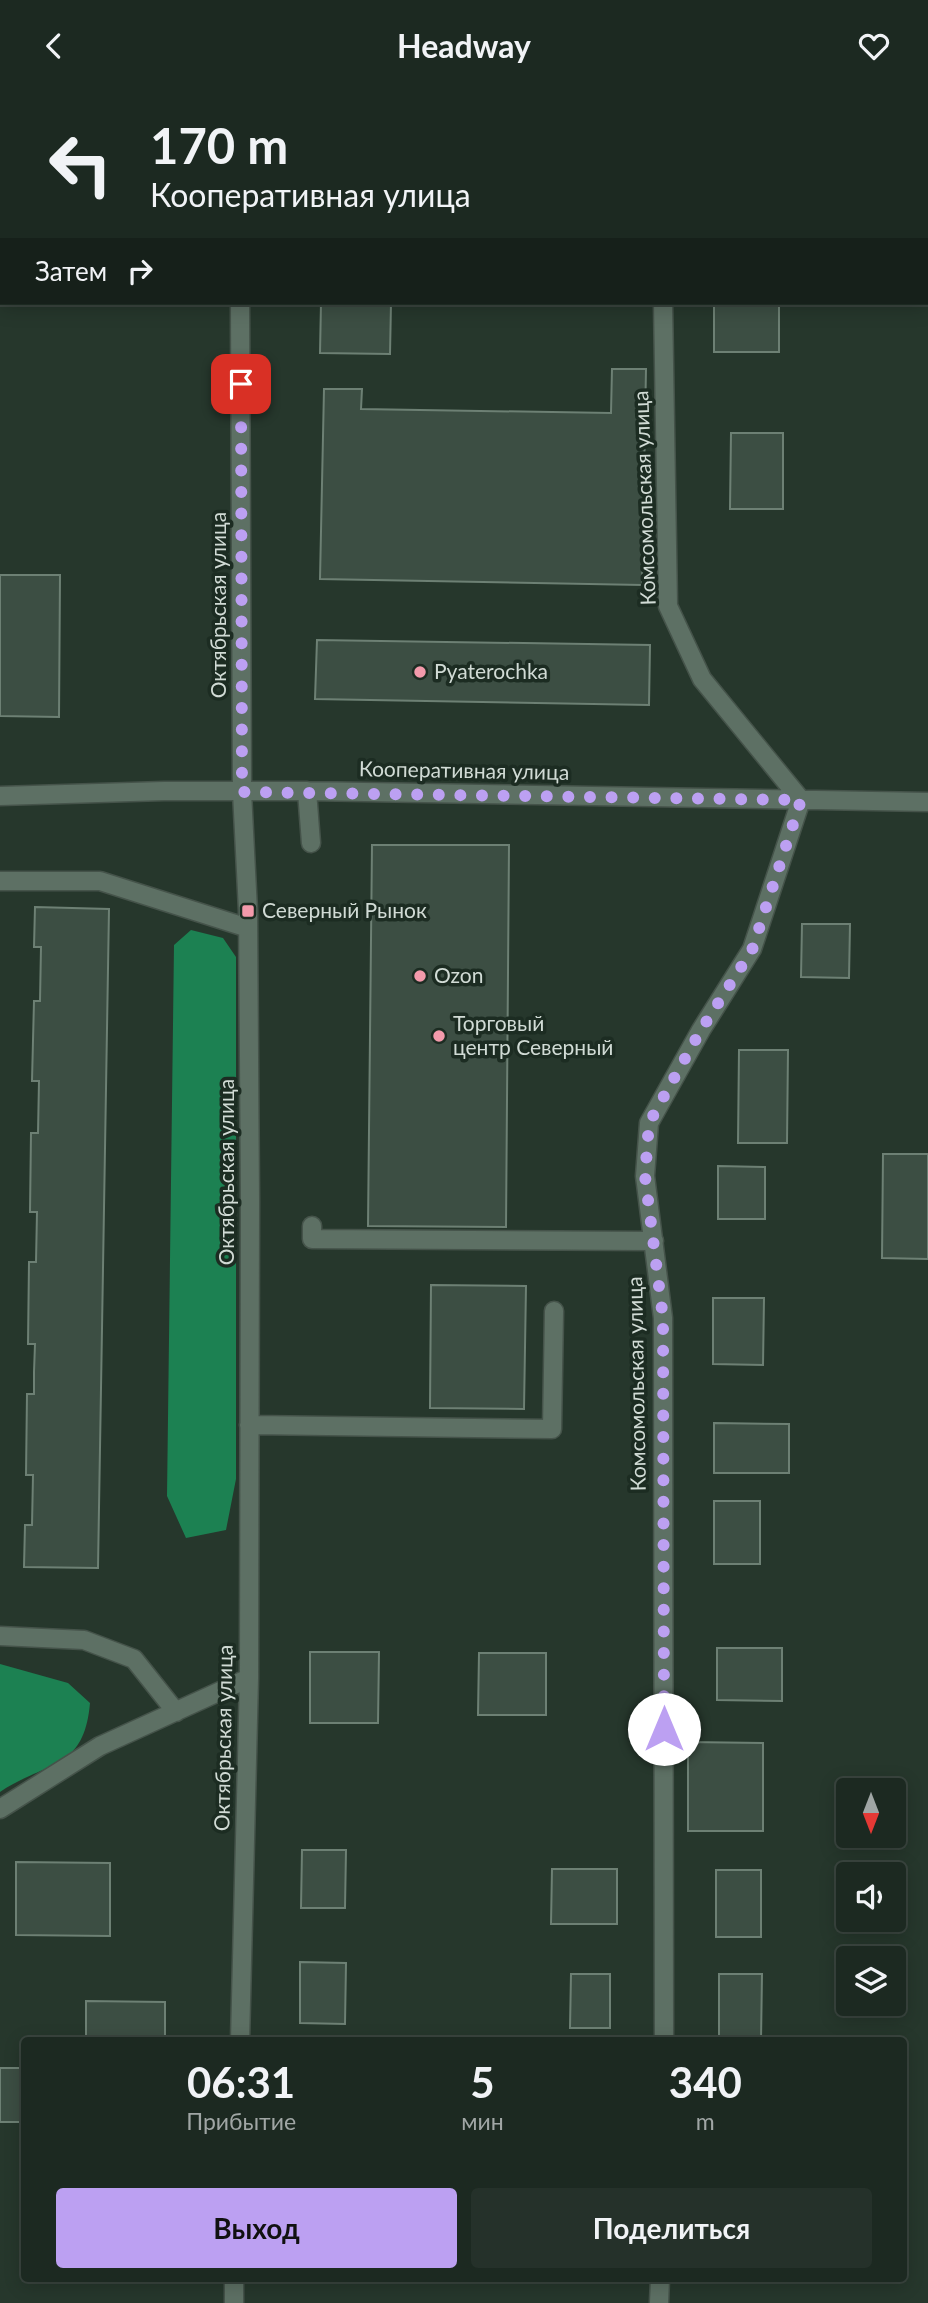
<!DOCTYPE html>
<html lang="ru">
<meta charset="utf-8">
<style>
body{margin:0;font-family:Lato,sans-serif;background:#25312a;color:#f1f3f6;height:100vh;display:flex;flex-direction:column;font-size:26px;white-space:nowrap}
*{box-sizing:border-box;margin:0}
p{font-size:23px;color:#a0a6a5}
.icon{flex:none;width:38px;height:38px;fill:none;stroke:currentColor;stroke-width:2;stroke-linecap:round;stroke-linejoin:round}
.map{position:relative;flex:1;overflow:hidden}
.panel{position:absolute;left:21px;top:1946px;width:886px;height:245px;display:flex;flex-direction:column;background:#1c2921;border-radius:7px;box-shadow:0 4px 18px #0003,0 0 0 2px #3a453f}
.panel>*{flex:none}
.top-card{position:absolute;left:0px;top:0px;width:929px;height:214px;box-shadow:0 4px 18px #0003,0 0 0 2px #3a453f;background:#1c2921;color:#f1f3f6;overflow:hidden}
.needle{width:46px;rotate:180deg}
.controls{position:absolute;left:836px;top:1687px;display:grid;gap:14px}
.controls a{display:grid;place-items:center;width:70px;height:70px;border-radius:7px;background:#1c2921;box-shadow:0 4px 18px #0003,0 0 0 2px #3a453f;font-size:35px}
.pin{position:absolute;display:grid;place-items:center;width:60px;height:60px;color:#fff;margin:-30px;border-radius:14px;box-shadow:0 4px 10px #0006}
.me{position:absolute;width:77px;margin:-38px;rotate:0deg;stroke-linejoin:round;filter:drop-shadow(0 0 5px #0008)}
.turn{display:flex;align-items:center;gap:24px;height:147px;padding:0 35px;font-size:32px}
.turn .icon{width:91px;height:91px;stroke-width:2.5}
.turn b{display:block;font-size:49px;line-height:60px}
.then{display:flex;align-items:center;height:66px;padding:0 35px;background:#0003;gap:14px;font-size:26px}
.eta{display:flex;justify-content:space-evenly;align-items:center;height:119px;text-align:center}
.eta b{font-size:42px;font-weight:700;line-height:49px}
.button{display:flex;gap:14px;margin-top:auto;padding:14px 35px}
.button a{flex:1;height:80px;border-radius:7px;background:#bca0f2;color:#111;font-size:28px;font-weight:700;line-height:80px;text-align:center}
.button a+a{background:#25312a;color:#f1f3f6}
header{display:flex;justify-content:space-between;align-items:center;height:91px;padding:0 35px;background:#1c2921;font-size:32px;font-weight:700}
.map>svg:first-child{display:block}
</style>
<header><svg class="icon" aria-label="back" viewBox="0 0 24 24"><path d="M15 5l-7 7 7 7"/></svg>Headway<svg class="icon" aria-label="heart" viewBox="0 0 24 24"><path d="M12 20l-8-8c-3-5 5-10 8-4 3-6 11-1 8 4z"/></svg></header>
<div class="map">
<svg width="928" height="2212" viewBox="0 0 928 2212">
<rect width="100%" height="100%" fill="#26372c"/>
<!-- forest -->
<path fill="#1c8152" d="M191 839 223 847 236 866V1388L226 1439 186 1447 167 1405 174 854Z
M0 1573 68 1592 90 1612C84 1681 45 1670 0 1701Z"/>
<!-- building -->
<path fill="#3c4e43" stroke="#6d8074" stroke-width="2" d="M720 0H771V2H720Z
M321 212H391L390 263 320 262Z
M714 212H779V261H714Z
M612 278H646L642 494 320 488 324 298H362L361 318 611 322Z
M731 342H783V418H730Z
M0 484H60L59 626 0 625Z
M317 549 650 554 649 614 315 608Z
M372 754H509L506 1136 368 1135Z
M35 816 109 818 98 1477 24 1476 25 1434H32L33 1384H26L27 1303H34V1281L35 1253H28L29 1171H36L37 1121H30L31 1042H38L39 990H32L34 910H40L41 856H34Z
M802 833H850L849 887 801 886Z
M739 959H788L787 1052H738Z
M883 1063H928V1168L882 1167Z
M718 1075 765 1076V1128H718Z
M431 1194 526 1195 524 1318 430 1317Z
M713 1207H764L763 1274 713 1273Z
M714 1332 789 1333V1382H714Z
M714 1410H760V1473H714Z
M717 1557H782V1610L717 1609Z
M310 1561H379L378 1632H310Z
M479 1562H546V1624H478Z
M688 1651 763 1652V1740H688Z
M302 1759H346L345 1817H301Z
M16 1771 110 1772V1845L16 1844Z
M552 1778H617V1833H551Z
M716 1779H761V1846H716Z
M300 1871 346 1872 345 1933 300 1932Z
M571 1883H610V1937H570Z
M719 1883H762L761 1949 719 1948Z
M86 1910 165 1911V1950H86Z
M0 1977H24V2031H0Z"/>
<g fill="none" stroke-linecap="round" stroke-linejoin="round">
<!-- minor casing -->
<g stroke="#45534a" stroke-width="21">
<path id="minor" d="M240 0V2
M661 0V2
M663 212 668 515 702 588 801 709 752 858 701 939 649 1032 645 1085 663 1227 664 1950
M307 700 311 752
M0 705 164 700H307L928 711
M0 790H100L248 837
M312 1135V1148L654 1150
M249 1334 552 1338 554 1220
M0 1545 84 1549 134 1568 176 1621
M0 1718 100 1655 249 1587
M240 1950 249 1587 250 1110 248 820 242 701 240 212
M234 2212V2188
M659 2212 660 2188"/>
</g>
<!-- minor -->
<use href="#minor" stroke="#5d7064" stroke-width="18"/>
</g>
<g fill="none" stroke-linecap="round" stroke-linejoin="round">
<!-- route -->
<path stroke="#bca0f2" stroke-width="12" stroke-dasharray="0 21.6" d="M241 293 242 701 801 709 752 859 701 939 649 1032 645 1085 663 1227 664 1638"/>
</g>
<!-- markers -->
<g fill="#f39aab" stroke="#1c2c22" stroke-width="2.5">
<circle cx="420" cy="581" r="7"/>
<rect x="241" y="813" width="14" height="14" rx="3.5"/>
<circle cx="420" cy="885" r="7"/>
<circle cx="439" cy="945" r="7"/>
</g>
<g text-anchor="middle" stroke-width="7" stroke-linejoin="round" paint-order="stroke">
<!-- street labels -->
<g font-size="21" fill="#d1dbd5" stroke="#1c2c22">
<text transform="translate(645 407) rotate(-92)" y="7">Комсомольская улица</text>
<text transform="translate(219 514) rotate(-90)" y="7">Октябрьская улица</text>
<text transform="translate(464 680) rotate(1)" y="7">Кооперативная улица</text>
<text transform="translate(227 1081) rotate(-90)" y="7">Октябрьская улица</text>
<text transform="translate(637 1293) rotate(-91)" y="7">Комсомольская улица</text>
<text transform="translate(224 1647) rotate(-89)" y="7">Октябрьская улица</text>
</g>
<!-- poi labels -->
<g font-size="21" fill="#d1dbd5" stroke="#1c2c22" text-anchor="start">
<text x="434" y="588">Pyaterochka</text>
<text x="262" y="827">Северный Рынок</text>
<text x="434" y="892">Ozon</text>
<text x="453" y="940">Торговый<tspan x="453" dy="24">центр Северный</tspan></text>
</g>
</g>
</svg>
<div class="controls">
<a><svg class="needle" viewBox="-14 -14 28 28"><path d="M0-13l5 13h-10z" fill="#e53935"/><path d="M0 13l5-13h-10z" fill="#a0a6a5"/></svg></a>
<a><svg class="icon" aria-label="sound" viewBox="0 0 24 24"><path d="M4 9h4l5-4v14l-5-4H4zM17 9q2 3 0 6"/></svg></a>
<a><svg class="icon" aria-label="layers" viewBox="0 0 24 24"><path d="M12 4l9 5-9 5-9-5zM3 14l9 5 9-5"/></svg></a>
</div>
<div class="pin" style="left:241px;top:293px;background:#d93025"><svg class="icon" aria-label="arrive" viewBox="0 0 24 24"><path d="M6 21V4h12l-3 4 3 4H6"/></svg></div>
<svg class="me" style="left:664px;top:1638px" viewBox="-20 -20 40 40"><circle r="19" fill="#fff"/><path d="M0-13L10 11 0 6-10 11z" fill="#bca0f2"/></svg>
<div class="top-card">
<div class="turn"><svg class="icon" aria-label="left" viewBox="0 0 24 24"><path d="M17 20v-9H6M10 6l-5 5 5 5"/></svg><div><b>170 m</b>Кооперативная улица</div></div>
<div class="then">Затем<svg class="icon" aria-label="right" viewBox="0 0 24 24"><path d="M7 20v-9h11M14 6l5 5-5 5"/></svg></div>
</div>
<section class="panel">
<div class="eta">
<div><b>06:31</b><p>Прибытие</p></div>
<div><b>5</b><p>мин</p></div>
<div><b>340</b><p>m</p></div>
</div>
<div class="button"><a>Выход</a><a>Поделиться</a></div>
</section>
</div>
